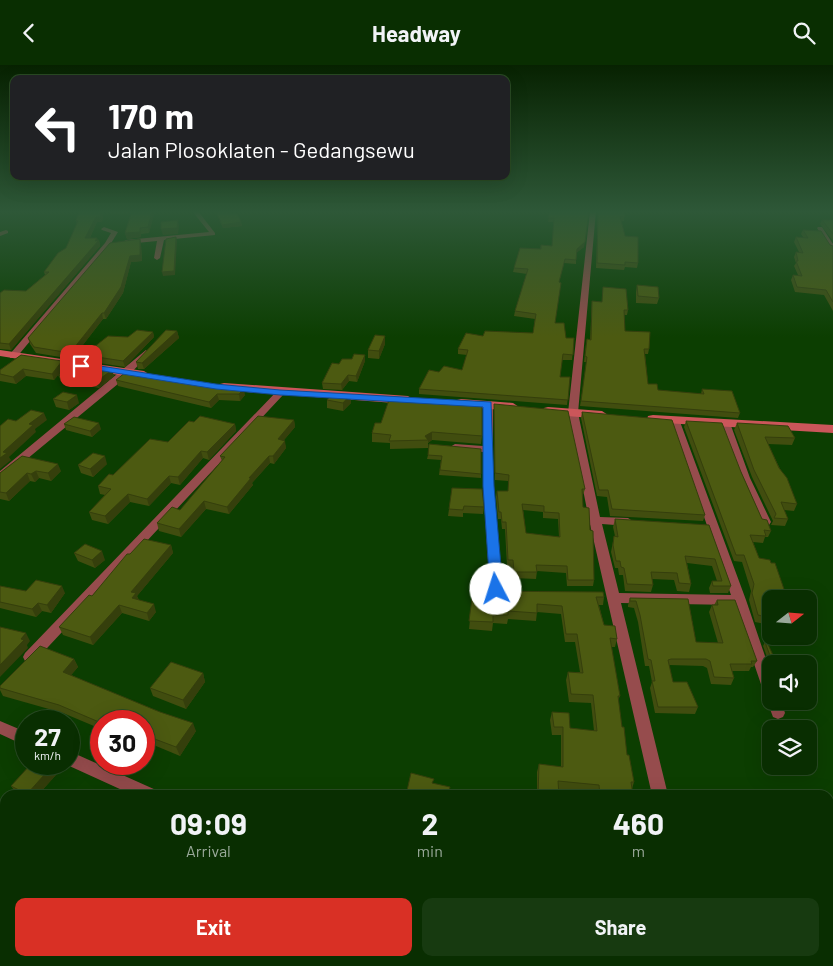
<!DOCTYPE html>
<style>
body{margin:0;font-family:Barlow,sans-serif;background:#173a10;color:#f1f3f6;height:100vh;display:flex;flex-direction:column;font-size:19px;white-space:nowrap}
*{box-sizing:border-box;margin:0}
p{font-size:16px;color:#99a899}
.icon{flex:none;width:28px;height:28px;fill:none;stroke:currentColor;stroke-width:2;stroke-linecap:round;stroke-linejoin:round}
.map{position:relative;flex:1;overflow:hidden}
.panel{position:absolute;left:0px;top:725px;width:834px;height:176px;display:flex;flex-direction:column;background:#092e01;border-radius:15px 15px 0 0;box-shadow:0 5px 20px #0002,0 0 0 1px #294a23}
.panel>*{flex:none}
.hud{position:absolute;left:10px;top:10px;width:500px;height:105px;border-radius:10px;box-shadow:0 5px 20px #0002,0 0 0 1px #294a23;background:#202124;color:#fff;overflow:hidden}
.needle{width:32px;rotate:73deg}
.controls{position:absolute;left:762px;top:525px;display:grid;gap:10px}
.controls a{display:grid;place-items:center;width:55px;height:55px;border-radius:10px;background:#092e01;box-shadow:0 5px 20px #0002,0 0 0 1px #294a23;font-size:25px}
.speed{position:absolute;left:15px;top:645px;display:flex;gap:10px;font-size:25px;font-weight:700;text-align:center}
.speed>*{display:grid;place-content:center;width:65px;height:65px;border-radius:50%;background:#092e01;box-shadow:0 5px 20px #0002,0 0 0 1px #294a23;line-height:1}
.speed small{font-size:12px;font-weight:400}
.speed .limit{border:8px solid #d22;background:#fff;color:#111}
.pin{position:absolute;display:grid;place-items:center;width:42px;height:42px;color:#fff;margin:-21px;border-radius:10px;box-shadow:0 2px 8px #0006}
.me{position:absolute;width:55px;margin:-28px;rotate:355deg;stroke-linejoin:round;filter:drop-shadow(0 0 4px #0008)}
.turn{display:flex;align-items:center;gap:18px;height:105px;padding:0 15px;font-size:22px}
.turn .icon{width:65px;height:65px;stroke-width:2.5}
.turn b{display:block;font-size:35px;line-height:42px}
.eta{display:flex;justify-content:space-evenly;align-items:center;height:85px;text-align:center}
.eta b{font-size:30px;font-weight:700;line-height:35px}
.primary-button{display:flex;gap:10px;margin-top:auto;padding:10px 15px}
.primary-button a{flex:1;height:58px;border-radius:10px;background:#d93025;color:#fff;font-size:20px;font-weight:700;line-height:58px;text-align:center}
.primary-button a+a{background:#173a10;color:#f1f3f6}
header{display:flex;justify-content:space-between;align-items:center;height:65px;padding:0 15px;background:#092e01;font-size:22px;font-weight:700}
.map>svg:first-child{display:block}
</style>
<header><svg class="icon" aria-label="back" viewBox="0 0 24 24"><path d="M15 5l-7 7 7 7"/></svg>Headway<svg class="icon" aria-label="search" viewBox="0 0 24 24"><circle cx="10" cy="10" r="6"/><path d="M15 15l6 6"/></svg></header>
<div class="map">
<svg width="833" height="901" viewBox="0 0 833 901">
<rect width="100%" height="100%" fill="#0c3e01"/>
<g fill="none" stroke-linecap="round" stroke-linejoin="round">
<!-- street -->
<path fill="#964c4d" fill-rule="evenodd" d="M192 146H198L215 168V170L164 175 160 193 157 195 154 193 157 176 126 179 123 177 126 175 209 167Z
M590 146H596L578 348 600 452 628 453 634 457 628 461 602 459 619 528 731 530 671 356 673 354H679L746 535 771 609V636H781L785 648 783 652 778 654 773 652 767 636 768 633 764 628 734 540 621 538 668 730H652L589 455 568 348Z
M104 162 118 167 110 180 16 293H10V289L105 178 111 168 102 165 101 164Z
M818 162H822L833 179V186L830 184 817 163Z
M6 165 8 166V168L0 171V167Z
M146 285 150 288 130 309 4 413 0 414V406Z
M280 325 285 328 283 330 35 596 30 597 25 596 23 592 25 588 277 326Z
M488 336 493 339V421L502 524 514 526 516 529 514 532 510 534 494 531 490 525 483 421V387L455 385 450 382 455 379 483 381V339Z
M725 355 730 358 750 413 771 457 769 460H761L740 413 720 358Z
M0 656 26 667V681L0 669Z
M69 686 156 725 158 730H133L65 699H69Z
M690 896H709L710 901H690Z"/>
<!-- secondary -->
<path fill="#cb565a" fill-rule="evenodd" d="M0 285 144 306 150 310 144 314 0 291Z
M224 318 408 331 414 335 408 339 220 325 218 322 220 319Z
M461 334 513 338 519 342 513 346 457 341 455 338 457 335Z
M548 342 602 346 608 350 602 354 544 349 542 346 544 343Z
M653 350 833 360V368L648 357 647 354 648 351Z"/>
</g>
<!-- wall -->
<path fill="#414d0f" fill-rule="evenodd" d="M79 146H104L102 157H97L90 173H97L98 176 99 175 100 181 11 285 0 284V228L26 226 45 210 44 207 66 183 77 159 76 156Z
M110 146H155L149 168 141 169V172L127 174 125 168 131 148 110 149Z
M215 146H227L241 157 242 161 223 163Z
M550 146 584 182 576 188V199L564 198 559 217 555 258 566 273H574L572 295H562L560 312H570L567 340 419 329V324L439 307 462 305 467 290 458 289V284L483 271 533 268 535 254 514 251 515 246 527 209 513 207 514 203 540 184 541 180 552 181 554 157H548Z
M597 146H624V156H621L625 171 638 198 637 203 625 202 624 205 596 203 598 146Z
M822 155H833V176L820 159Z
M803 165 833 181V246L824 230 795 227 791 215 793 210H798L794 201 796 198 794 192 796 187H799L794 177 796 172H803L801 169Z
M140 174 141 180 142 196 131 197 123 228 106 254H103L72 294 36 288 30 279 28 273Z
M637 220 659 233 657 239 636 238V227Z
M592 236 628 245 627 250H624L625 266 649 284 648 289H645L648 319 658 325 701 329 702 324 740 348 738 353 580 341 587 297H584L586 279 587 274 590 275Z
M177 266 179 273 144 304H138L136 297Z
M153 267 154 272 125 302 86 296 84 290 128 272Z
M385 271V279L379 294 368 293V285Z
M21 290 64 303 54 315 26 311 16 319 0 316V305Z
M365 296 357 317 349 316 342 325 323 324 322 318 339 299Z
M112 305 114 311 99 323 61 316 58 310Z
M116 315 245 330 240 336 219 335 211 343 118 321Z
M350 330 351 338 343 346 327 343V335Z
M53 334 79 338 69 345 56 342Z
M494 339 585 424 583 430V442L590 465 594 515 593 521H567L566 508 537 506 536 514 513 513 512 502 507 501 505 464H502L501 454H498L496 432 497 426H508V416L495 415ZM523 445 543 447V453L558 454 559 472 526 468Z
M582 347 705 450 703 456 610 451 607 432 597 431 581 353Z
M294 355 295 362 284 375 286 383 274 399 270 398 252 418 253 420 229 449 206 444 181 472 159 466 157 458 180 445 222 396 220 391Z
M686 356 741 407 762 454 771 466 768 472H765L763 478 753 477 759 493 771 498 786 530 784 534H771V560L755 557 749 535 751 526 742 497 734 496 684 362Z
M194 357 235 359 236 366 209 395 203 393 180 420 171 418 149 441 130 437 108 459 92 455 89 447 105 430 100 429 98 421 113 410 168 377Z
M375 358 482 371 481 379 432 375 428 378V383L390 384V378L372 377V368Z
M737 358 795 373 792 380 768 379 797 439 794 446 784 445 788 454 785 461 771 460 773 456 752 412 734 365Z
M64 359 101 364 92 372 66 365Z
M481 384V413L439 410 441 395 427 394 428 390Z
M22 391 61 406 51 416 39 413 35 417 30 416 9 436 0 434V408Z
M107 399 93 412 81 408 78 400Z
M452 423 484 442 483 449 463 448V452L448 451Z
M615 454 709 460 731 521 728 528H710L709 523 712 516H717L712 501 687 498 691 519 689 527 677 526 674 515 652 514 653 520 651 527 625 526 623 510H619L618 503H615L611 487 614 471H615L613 462Z
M171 480 173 488 137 531 139 535 156 547 149 556 122 548 93 580 63 570 59 562 92 531 130 489Z
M74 488 105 495 95 503 78 496Z
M0 521 26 526 65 528 51 548 42 546 36 552 0 543Z
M473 526 604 532 603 540H599L604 560 617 574 615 582H611L620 631 618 635 622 662 627 690 634 717 632 724 633 730H597V728L558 724 559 730H537V707L539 699 561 702V670H552L550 655 552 647 570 663 594 666 591 638 569 637 566 615 568 607H580L575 577H565L561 549 537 547 536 556 508 554 507 559 493 558 492 566 469 564Z
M630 533 688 534 696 577 718 578 709 547 712 540H714L717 535 757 596 753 602H751L749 606H732L734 613 731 620 711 619 707 603 703 601 669 600 673 617 698 642 695 649 655 648 650 623 652 617 649 601H645L638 557 634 543 628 542V540Z
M765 577 777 599H771V603L763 581Z
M74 594 78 602 71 610 196 666 180 691 144 676V656H101V664L63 648 3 631 0 625V621Z
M203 608 205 617 186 644 153 631 150 623Z
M31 699H63L64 701 38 730H20L17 729 11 721Z
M711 896H829L833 901H712Z"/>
<!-- shaded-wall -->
<path fill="#353f0c" d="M102 146H104L102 157H97L87 178 85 173 96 152Z
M152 146H155L149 168 148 162Z
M178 155 179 161 178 169 163 170 161 164Z
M241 157 242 161 223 163 222 160Z
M140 163 141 172 127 174 125 168Z
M176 172 177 176 175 210 163 211 162 207Z
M97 173 98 177 99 175 100 181 11 285 9 279 95 176Z
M140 174 141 180 142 196 131 197 123 228 106 254 104 248 130 191Z
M585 177 584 182 576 188 577 184Z
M102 248 103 254 72 294 70 288Z
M177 266 179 273 144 304 142 298Z
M153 267 154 272 125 302 123 296Z
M385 271V279L379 294V286Z
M365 290V296L357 317 356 311Z
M62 296 64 303 54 315 52 309Z
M23 304 26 311 16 319 13 312Z
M112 305 114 311 99 323 97 316Z
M348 310 349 316 342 325 341 319Z
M244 324 245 330 240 336 239 329Z
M217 329 219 335 211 343 209 337Z
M77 330 79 338 69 345 67 337Z
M350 330 351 338 343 346V338Z
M44 348 47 355 35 364 36 367 9 392 11 395 0 404V393L3 387 29 359Z
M294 355 295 362 279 381 278 374Z
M99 358 101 364 92 372 90 366Z
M235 359 236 366 209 395 207 387Z
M432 367V375L428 378V375L425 371Z
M285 376 286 383 274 399 273 391Z
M201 386 203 393 180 420 178 412Z
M105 391 107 399 93 412 90 404Z
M269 391 270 398 252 418 253 420 229 449 227 442 249 413Z
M58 399 61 406 51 416 48 408Z
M36 406 39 413 35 417 31 409Z
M27 408 30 416 9 436 6 428Z
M169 411 171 418 149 441 147 434Z
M128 429 130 437 108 459 105 451Z
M204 436 206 444 181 472 179 464Z
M171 480 173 488 137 531 139 536 132 533 131 527Z
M102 486 105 495 95 503 92 495Z
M62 521 65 528 51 548 47 540Z
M38 538 42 546 36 552 32 544Z
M154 539 156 547 149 556 147 548Z
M119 540 122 548 93 580 90 572Z
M26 568 30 576 27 580 28 583 0 612V600Z
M74 594 78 602 67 615 63 607Z
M203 608 205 617 186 644 183 635Z
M102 654 103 656H101V661L99 657Z
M193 658 196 666 180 691 176 682Z
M54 699H63L64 701 38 730H28L27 729Z"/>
<!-- building -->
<path fill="#4c5a11" stroke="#353f0c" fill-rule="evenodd" d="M79 146H102L100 152H96L85 173H97L95 176 99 175 9 279 0 278V228L4 225 26 226 49 207H44L58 188 66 183 78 156H76Z
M132 146H152L148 162 140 163V167L125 168Z
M216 146H227L229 148H237L241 157 222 160Z
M550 146H589L585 177 577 184 576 195 565 194 559 217 561 218 555 258H564L566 273H574L573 290 563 289 560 312H570L568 335 419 324 429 305 439 307 444 301 462 305 468 285 458 284 466 268 483 271 485 266 533 268 536 249 515 246 528 204 514 203 520 183 541 184V180L552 181 554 153H548Z
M598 146H624L625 152 620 151 625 171 638 172V198L625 197V200L597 198Z
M178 155 177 163 161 164V157Z
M822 155H833V169Z
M803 165 821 166 830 180 833 181V237L826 225 797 222 793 210 802 211 796 196H798L796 187 803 188 796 172 808 173Z
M176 172 174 206 162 207 166 174Z
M140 174V190L130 191 121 222 104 248H102L70 288 34 282 28 273 110 178Z
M637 220 658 222 659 233 638 231Z
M603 222 626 224 628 245H624L625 266 650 267 649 284H644L648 319H657L658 325 704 329 702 324 732 326 740 348 581 336 587 292 585 291 587 274 591 275 592 236 602 237Z
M137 265 153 267 123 296 84 290 108 271 128 272Z
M166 265 177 266 142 298 136 297Z
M375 270 385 271 379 286 368 285Z
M354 289 365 290 356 311 348 310 341 319 322 318 332 298 339 299 342 294H352Z
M21 290 62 296 52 309 23 304 13 312 0 309V305Z
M73 298 112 305 97 316 58 310Z
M126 307 244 324 239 329H217L209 337 116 315Z
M63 327 77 330 67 337 53 334Z
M332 329 350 330 343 338 327 335Z
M390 332 482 337V371L432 367 425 371 428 375 389 376 391 370 372 368 375 358H381Z
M494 339 568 346 585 424H582L583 442 589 443 590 465 593 466 594 515H568L567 501 536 500 537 507H514L513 495H508L506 457H502L501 447H499L497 426H508L509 410 495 408ZM522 439 544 441V447L559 448 560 472 526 468Z
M31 345 44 348 29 359 33 360 3 387 7 388 0 393V361L8 354 16 356Z
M582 347 672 355 705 450 612 444 608 425H599Z
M200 351 235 359 207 387 201 386 178 412 169 411 147 434 128 429 105 451 89 447 111 424 98 421 109 409 113 410 150 374 168 377 189 356 194 357Z
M258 351 294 355 278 374 285 376 273 391H269L249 413H251L227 442 204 436 179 464 157 458 172 442 180 445 225 392 220 391Z
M74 352 99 358 90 366 64 359Z
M686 356 722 358 741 407 762 454 767 455 771 466 764 465 766 471 750 470 759 493 770 495 771 498H775L786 530 779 529V534H771V553L758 550 752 528 754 519 744 490H736Z
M737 358 788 361 795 373 765 372 779 403 787 413 797 439 781 437 788 454 774 453 776 449 754 405Z
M429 379 481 384V409L440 405 442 391 428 390Z
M93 388 105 391 90 404 78 400Z
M22 391 58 399 48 408 36 406 31 409 27 408 6 428 0 427V408Z
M452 423 482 424 484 442 464 441 463 445 449 444Z
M615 454 709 460 731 521H713L712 516H722L715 494 685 491 691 519 679 518 677 508 651 507 653 520 627 519 624 503 621 502 620 496H616L613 480 614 471 618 472Z
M144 474 171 480 131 527 136 528 132 533 154 539 147 548 119 540 90 572 59 562 89 530 92 531 127 489H130Z
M85 479 102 486 92 495 74 488Z
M36 515 62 521 47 540 38 538 32 544 0 537V521L26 526Z
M473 526 603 527 604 532H596L604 560 615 561 617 574 610 573 620 631H618L622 662H624L627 690H629L634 717H631L633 730H600L599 720 558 716 559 730H538L539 699 563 702V662H554L552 647 569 648 570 663 597 666 593 630 571 629 568 607 583 608 577 569H566L562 541 537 539V548L508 546V550H493V557L469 556Z
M630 533 688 534 696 577 723 578 712 540H718L717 535H735L757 596H751L752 599H730L734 613 714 612 710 596 706 594H671L668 595 673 617H687L698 642H658L652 616H655L651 595 648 594 640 550 636 536H630Z
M0 562 26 568 21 574 24 575 0 600Z
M765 577H767L777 599H773Z
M40 581 74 594 63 607 160 647 193 658 176 682 144 670V656H109L102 654 99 657 59 640 0 623V621Z
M171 597 203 608 183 635 150 623Z
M31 699H54L27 729 11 721Z
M411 708 434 714 432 718 450 722 448 730H450H406Z
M829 888H833V901H721L720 896H829Z
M557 896 612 897 661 896 660 901H557Z"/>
<!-- sky -->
<linearGradient id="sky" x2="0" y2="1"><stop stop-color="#072201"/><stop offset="0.54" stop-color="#2e5838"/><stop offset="1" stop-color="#2e5838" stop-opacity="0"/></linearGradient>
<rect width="833" height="272" fill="url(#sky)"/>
<!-- route -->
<path fill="#1a73e8" stroke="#114b97" d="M81 298 216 319 280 325 491 337 494 421 503 524 496 529 490 524 483 421V342L280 330 216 324 78 302 76 301Z"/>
</svg>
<div class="controls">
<a><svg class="needle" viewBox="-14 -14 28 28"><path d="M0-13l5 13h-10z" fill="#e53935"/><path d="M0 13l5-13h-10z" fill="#99a899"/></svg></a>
<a><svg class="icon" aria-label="sound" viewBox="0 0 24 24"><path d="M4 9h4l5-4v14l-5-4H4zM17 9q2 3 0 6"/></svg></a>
<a><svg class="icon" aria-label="layers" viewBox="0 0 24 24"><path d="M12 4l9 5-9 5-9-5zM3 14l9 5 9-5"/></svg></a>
</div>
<div class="speed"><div>27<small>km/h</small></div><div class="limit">30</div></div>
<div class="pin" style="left:81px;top:301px;background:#d93025"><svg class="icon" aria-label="arrive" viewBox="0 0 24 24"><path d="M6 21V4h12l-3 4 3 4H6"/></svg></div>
<svg class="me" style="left:496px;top:524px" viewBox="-20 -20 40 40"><circle r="19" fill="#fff"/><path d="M0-13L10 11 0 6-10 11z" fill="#1a73e8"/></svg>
<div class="hud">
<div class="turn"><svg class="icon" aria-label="left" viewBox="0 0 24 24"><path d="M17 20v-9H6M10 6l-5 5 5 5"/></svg><div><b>170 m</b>Jalan Plosoklaten - Gedangsewu</div></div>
</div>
<section class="panel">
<div class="eta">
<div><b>09:09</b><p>Arrival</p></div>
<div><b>2</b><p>min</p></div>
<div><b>460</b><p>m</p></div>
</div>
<div class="primary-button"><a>Exit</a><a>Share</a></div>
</section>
</div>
